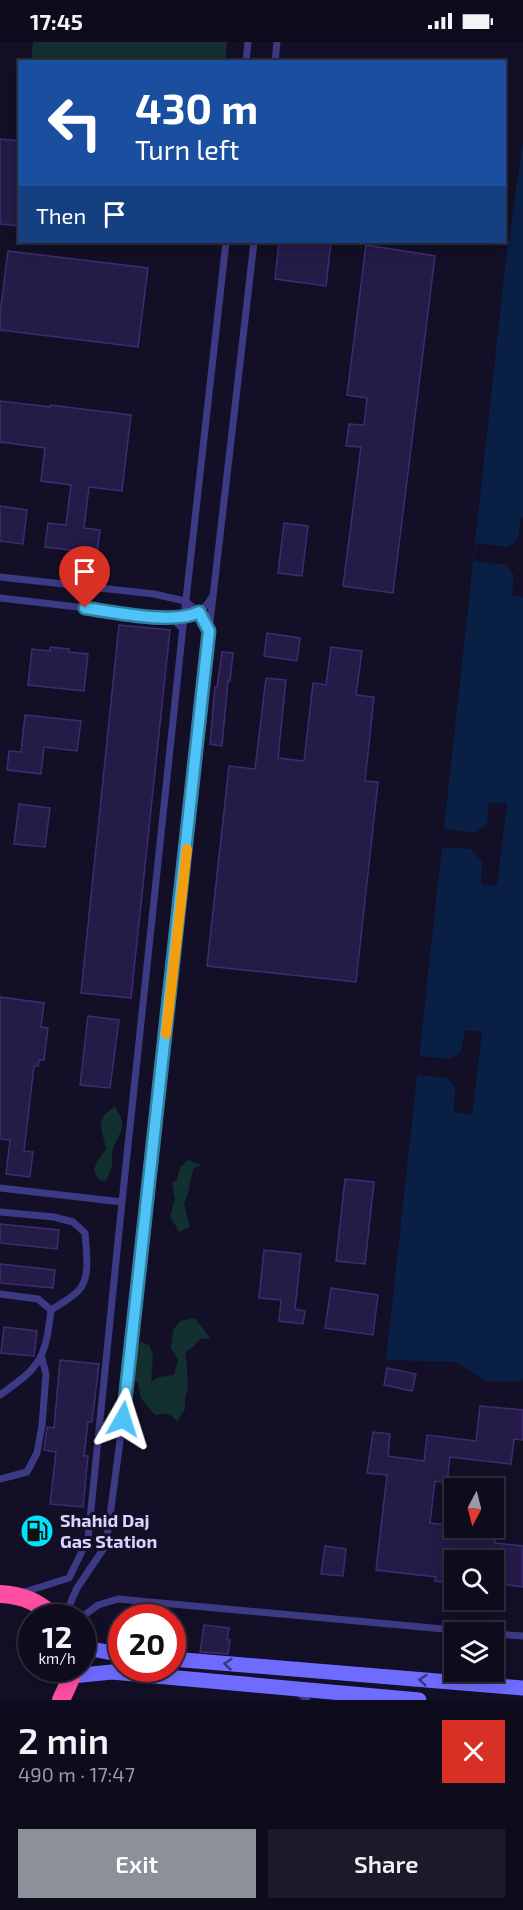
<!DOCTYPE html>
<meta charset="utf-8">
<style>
body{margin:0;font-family:"Exo 2",sans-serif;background:#1c1929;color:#f1f3f6;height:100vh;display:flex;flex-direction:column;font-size:22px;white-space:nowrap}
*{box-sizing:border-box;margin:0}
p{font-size:20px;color:#9b9ba3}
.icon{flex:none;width:33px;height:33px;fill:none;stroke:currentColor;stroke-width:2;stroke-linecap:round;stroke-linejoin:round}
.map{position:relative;height:1658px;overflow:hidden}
.panel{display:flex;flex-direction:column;background:#0e0b1c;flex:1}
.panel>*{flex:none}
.hud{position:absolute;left:18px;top:18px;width:488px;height:183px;border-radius:0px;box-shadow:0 3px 15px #0003,0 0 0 2px #2e2b3b;background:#1a4fa0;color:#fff;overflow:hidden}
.needle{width:39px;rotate:187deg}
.buttons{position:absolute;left:444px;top:1436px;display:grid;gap:12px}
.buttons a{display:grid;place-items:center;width:60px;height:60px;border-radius:0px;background:#0e0b1c;box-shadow:0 3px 15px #0003,0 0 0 2px #2e2b3b;font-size:30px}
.speed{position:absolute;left:18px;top:1562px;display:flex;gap:12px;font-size:30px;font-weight:700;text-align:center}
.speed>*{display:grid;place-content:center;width:78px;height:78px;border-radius:50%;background:#0e0b1c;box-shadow:0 3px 15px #0003,0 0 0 2px #2e2b3b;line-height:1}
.speed small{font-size:15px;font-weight:400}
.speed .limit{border:9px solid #d22;background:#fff;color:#111}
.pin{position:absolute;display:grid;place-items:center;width:51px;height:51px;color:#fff;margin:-62px -26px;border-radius:50% 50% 50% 0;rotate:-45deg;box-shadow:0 0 6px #0007}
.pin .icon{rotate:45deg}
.me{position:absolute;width:66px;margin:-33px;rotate:6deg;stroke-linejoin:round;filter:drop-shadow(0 0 4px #0008)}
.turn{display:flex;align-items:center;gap:21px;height:126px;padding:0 18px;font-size:27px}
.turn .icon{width:78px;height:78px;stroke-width:2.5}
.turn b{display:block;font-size:42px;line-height:51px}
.then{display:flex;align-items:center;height:57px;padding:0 18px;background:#0003;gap:12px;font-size:22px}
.round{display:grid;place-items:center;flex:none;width:63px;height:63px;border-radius:0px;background:#1c1929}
.headline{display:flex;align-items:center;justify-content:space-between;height:102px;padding:0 18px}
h1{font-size:36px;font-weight:600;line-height:45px}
.button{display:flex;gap:12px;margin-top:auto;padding:12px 18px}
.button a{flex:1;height:69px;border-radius:0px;background:#8c9099;color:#fff;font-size:24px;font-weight:600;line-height:69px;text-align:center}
.button a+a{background:#1c1929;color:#f1f3f6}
.status{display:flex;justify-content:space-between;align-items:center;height:42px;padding:0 30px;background:#0e0b1c;direction:ltr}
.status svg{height:16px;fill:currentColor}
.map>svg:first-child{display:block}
</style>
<div class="status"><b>17:45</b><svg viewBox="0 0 49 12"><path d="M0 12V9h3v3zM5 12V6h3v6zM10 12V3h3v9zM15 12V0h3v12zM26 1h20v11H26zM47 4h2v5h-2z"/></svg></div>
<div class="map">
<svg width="523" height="1658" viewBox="0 0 523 1658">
<rect width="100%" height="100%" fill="#130f26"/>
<!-- green -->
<path fill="#12302f" d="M33 0H227L225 19H31Z
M115 1065C130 1088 118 1089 112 1110 111 1115 113 1120 112 1124 111 1129 108 1134 107 1138L101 1139C88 1128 98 1118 106 1107 103 1088 93 1077 115 1065Z
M188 1118 202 1123 194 1126C189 1139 190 1151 184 1162L190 1185 179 1190 170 1174 175 1157 172 1141 177 1138 180 1125Z
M195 1276 210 1296 200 1297 192 1306 185 1310 187 1325 188 1346 185 1355V1367L177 1379C171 1371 165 1371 155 1373L141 1356 138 1341 131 1337 135 1306 141 1300 149 1303 153 1313 151 1340 159 1335 174 1333 178 1318 171 1306 173 1288 180 1279Z"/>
<!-- water -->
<path fill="#0a1f44" d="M523 99V1337L519 1340 487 1339 455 1320 386 1318 506 217Z"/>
<!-- pier -->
<path fill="#130f26" d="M521 475 523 476V555L512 554 514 533 506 523 474 519 476 501 508 505 518 497Z
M489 761H507L497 844 481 842 482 819 470 807 442 805 444 787 475 791 487 782Z
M465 988 482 990 472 1073 454 1070 455 1046 447 1036 417 1033 419 1014 451 1017 461 1010Z"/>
<!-- building -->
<path fill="#241b47" stroke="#3b2d73" stroke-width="1.5" d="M0 97 20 99V184L0 182Z
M279 200H331L326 244 275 237Z
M366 203 435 214 393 551 343 544 361 405 346 404 349 382 364 383 367 356 347 353Z
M8 209 148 226 138 305 0 288V272Z
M0 359 50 365V363L131 373 122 449 89 445 84 486 100 488 97 511 45 505 48 481 66 483 71 443 41 439 45 406 0 400Z
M0 464 27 468 23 502 0 499Z
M284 481 308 484 302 534 278 531Z
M119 583 170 588 131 956 81 951Z
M267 591 300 596 297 619 264 614Z
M50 605 69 607V610L88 612 84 649 28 643 32 607 50 609Z
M331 605 362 609 356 653 374 655 365 739 378 740 356 940 207 924 229 724 255 727 266 636 286 638 278 716 304 719 313 641 326 643Z
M222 610 233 611 230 639H228L222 704 210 702 215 645H217Z
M25 673 81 679 77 709 44 705 41 732 7 728 9 709 21 710Z
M19 762 50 766 45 805 14 802Z
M0 955 44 961 41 985 48 986 44 1018H39L38 1024H34L24 1109 33 1110 30 1135 6 1132 10 1098 0 1097Z
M88 974 119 978 110 1046 80 1043Z
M345 1137 374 1140 365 1222 336 1219Z
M0 1182 59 1188 57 1207 0 1201Z
M264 1208 301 1212 295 1267 305 1269 303 1282 279 1279 281 1258 259 1256Z
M0 1222 55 1228 53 1246 0 1241Z
M331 1246 378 1253 373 1293 325 1286Z
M4 1285 37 1289 34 1314 1 1311Z
M60 1318 99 1322 92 1380H88L84 1414H88L83 1465 50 1462 56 1410 44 1408 47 1385 54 1386Z
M387 1326 416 1332 412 1349 384 1343Z
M480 1364 523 1368V1398L514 1397 511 1422 450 1415 447 1441 435 1439 430 1481 496 1489 495 1501 523 1504V1545L494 1541V1518H454V1541L435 1539 436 1535 376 1528 387 1433 367 1431 373 1390 390 1392 388 1414 424 1419 427 1393 476 1399Z
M325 1504 346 1507 343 1534 321 1532Z
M204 1583 229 1586 227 1598H230L228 1612 200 1610Z"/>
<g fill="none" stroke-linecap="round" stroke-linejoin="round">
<!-- lane -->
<path stroke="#3d3a85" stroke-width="7" d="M246 20 248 0
M275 20 277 0
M0 535 154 552 185 559 199 570 209 589 175 918 123 1377 106 1503 77 1546 70 1562 68 1575
M0 556 172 576 182 586
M180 575C195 575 204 568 212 555
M209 589 254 200
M0 1146 122 1160 184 575 226 200
M0 1170 54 1175 73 1180 85 1191C86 1208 91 1235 79 1248 72 1256 60 1262 51 1268 45 1318 41 1324 0 1353
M0 1252 38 1257 51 1268
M0 1437 27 1430 37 1411 42 1383 46 1332 42 1316
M21 1551 69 1536 88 1497 122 1160
M82 1575 98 1563 118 1557 476 1590
M494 1592 523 1594
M297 1649 307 1658"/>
<!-- secondary -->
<path stroke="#6f6bff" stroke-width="15" d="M82 1603 92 1607 122 1613
M172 1617 523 1646
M72 1634 112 1630 419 1658"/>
<!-- highway -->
<path stroke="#ff4fa3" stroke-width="18" d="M0 1552C23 1553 38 1560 55 1575
M61 1658 72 1634V1626"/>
</g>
<!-- one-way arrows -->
<defs><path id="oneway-chevron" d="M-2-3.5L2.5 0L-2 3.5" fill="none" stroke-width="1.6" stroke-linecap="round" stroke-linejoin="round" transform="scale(1.5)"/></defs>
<g stroke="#38347d">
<use href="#oneway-chevron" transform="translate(228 1622) rotate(-175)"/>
<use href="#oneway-chevron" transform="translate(423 1638) rotate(-175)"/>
</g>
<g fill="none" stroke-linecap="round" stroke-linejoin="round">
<!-- route casing -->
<g stroke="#337fa1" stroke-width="15">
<path id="route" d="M85 566C113 570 175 583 199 570L209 589 123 1377"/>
</g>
<!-- route -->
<use href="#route" stroke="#4fc3f7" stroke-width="10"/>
<!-- slow -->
<path stroke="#f59e0b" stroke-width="10" d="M166 992 187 807"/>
</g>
<!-- icons -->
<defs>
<g id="fuel-disc" transform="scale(1.725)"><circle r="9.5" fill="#00e5ff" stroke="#130f26"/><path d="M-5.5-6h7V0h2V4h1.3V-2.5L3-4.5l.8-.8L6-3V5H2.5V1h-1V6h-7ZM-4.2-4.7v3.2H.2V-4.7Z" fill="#111"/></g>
</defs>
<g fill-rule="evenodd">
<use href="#fuel-disc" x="37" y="1489"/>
</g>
<g text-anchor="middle" stroke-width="6" stroke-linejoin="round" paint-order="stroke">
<!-- poi labels -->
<g font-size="18" font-weight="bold" fill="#d9d4ff" stroke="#130f26" text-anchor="start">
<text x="60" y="1485">Shahid Daj<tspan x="60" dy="21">Gas Station</tspan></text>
</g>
</g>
</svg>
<div class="buttons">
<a><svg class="needle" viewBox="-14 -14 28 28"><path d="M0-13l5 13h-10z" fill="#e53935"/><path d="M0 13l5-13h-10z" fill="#9b9ba3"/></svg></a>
<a><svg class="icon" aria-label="search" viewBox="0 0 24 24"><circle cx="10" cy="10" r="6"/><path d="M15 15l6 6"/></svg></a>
<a><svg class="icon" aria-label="layers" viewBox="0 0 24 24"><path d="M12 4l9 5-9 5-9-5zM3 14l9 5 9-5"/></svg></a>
</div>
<div class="speed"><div>12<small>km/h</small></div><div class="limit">20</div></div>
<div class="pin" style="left:85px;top:566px;background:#d93025"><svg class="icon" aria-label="arrive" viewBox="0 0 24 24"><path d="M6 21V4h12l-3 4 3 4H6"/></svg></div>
<svg class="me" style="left:123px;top:1377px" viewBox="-20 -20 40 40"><path d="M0-17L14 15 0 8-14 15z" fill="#4fc3f7" stroke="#fff" stroke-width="4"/></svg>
<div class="hud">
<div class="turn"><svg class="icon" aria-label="left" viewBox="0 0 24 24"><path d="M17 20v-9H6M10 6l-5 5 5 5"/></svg><div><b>430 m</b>Turn left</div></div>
<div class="then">Then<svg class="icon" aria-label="arrive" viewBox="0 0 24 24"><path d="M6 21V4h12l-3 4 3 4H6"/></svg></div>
</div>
</div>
<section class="panel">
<div class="headline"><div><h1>2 min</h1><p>490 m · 17:47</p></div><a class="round" style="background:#d93025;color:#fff"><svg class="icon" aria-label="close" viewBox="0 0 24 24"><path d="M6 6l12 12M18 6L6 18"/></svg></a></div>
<div class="button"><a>Exit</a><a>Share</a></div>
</section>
